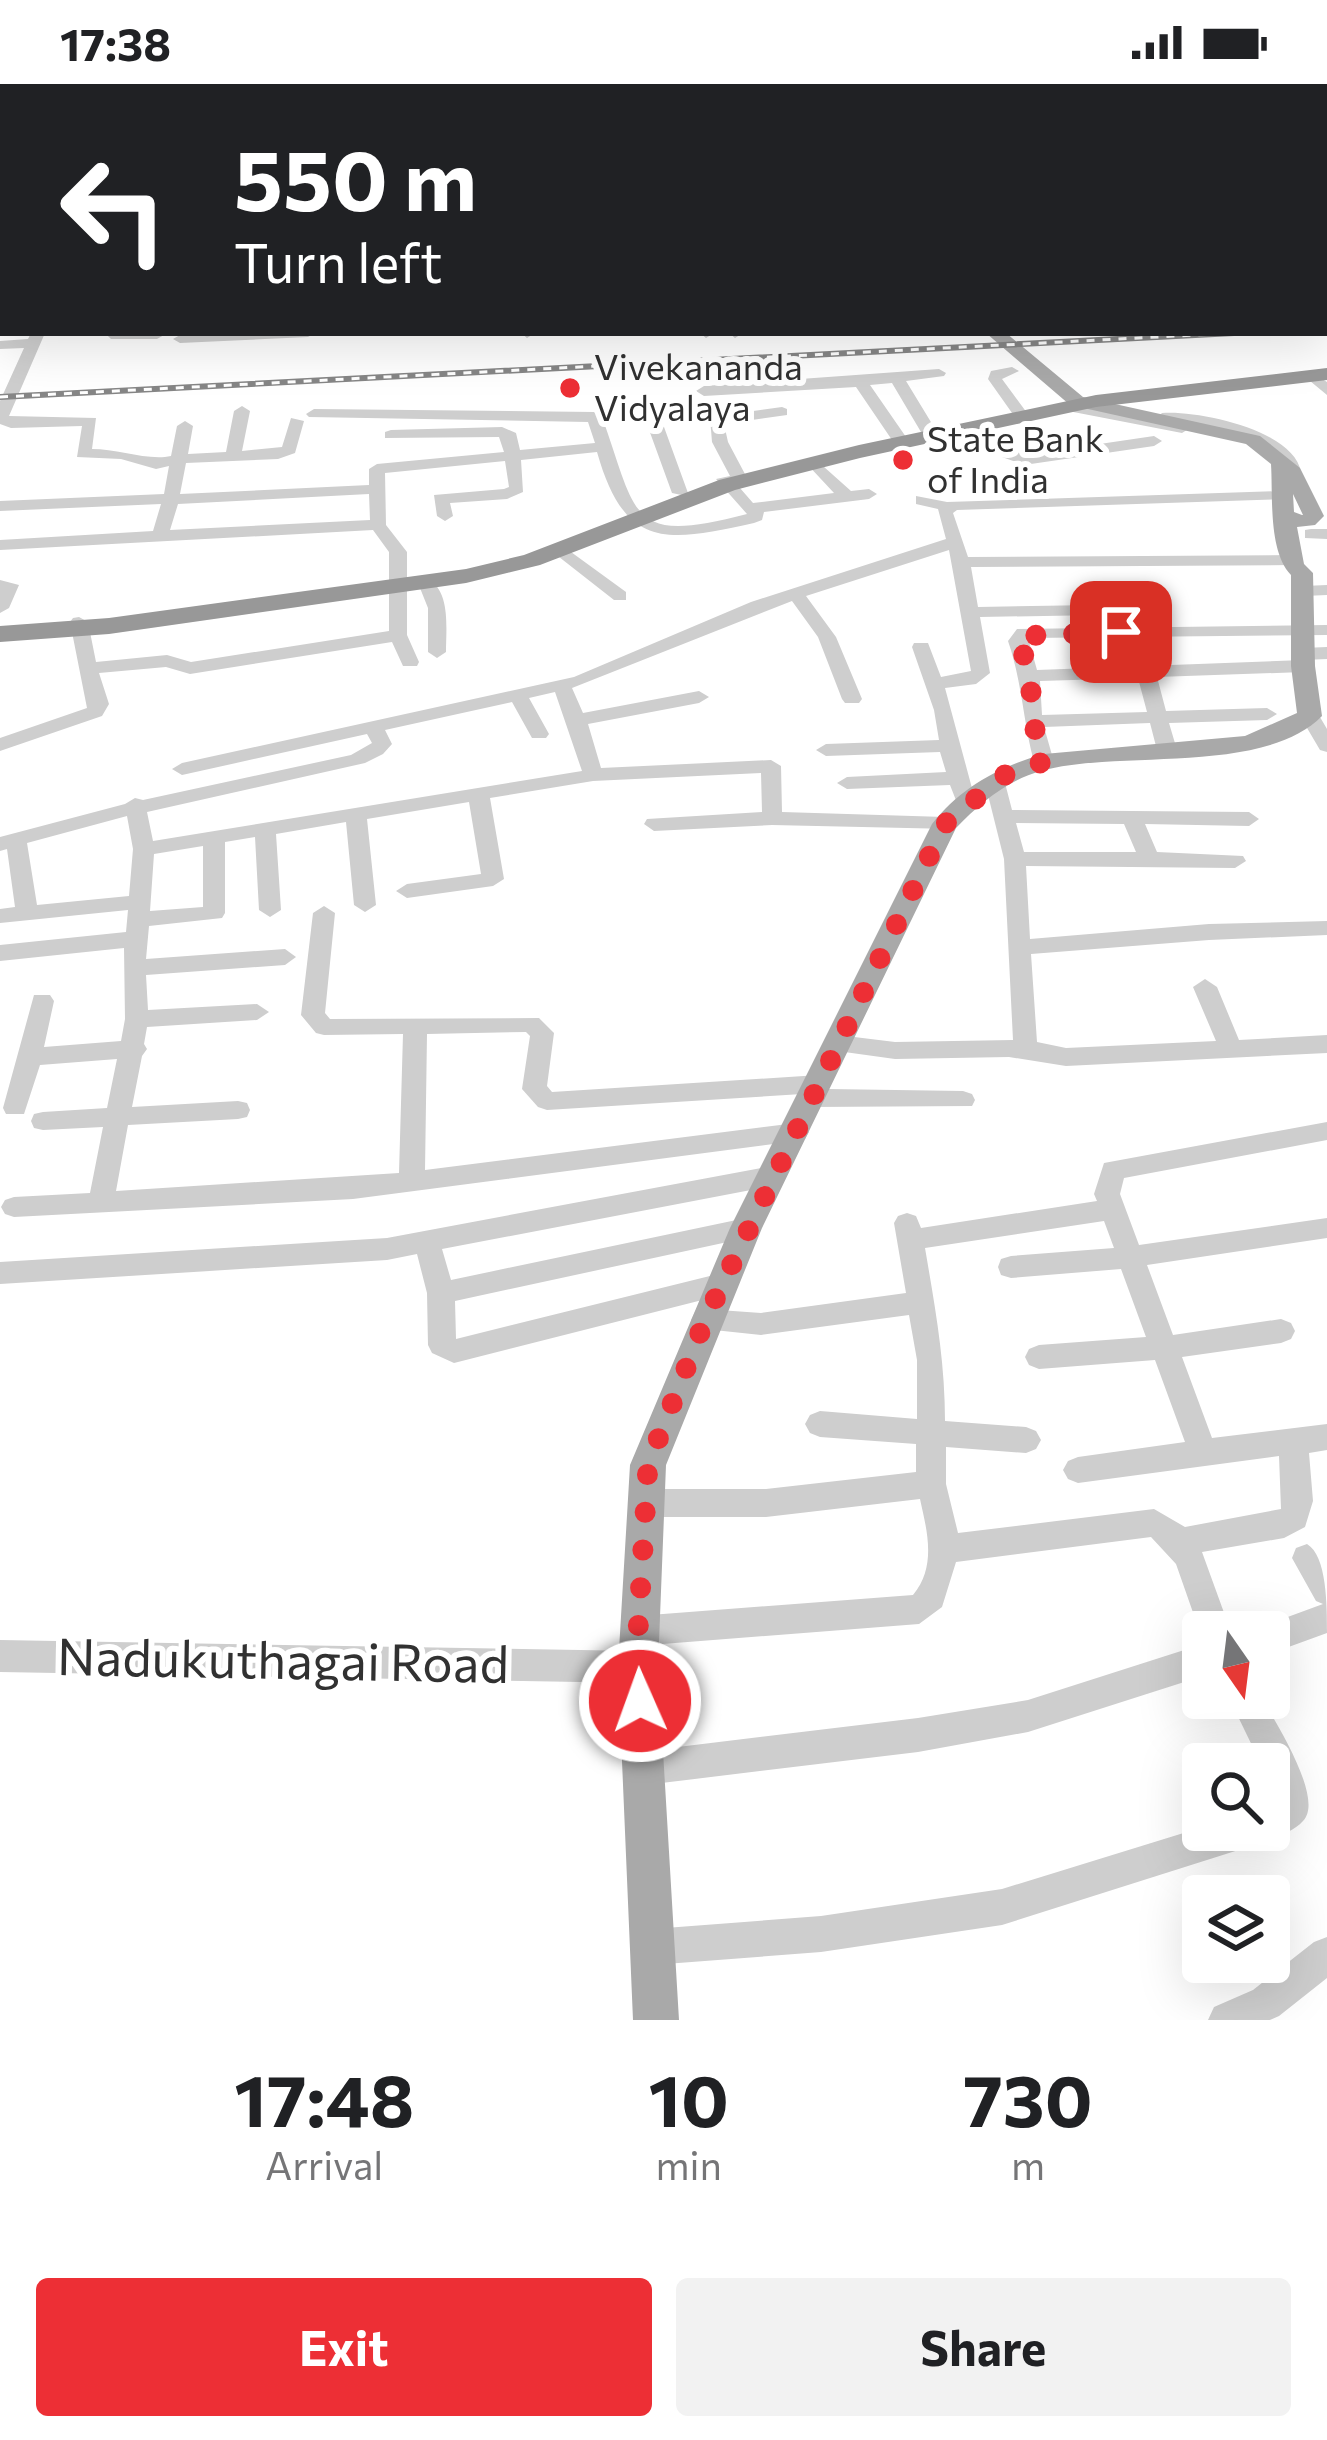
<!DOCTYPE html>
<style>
body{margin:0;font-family:Commissioner,sans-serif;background:#f2f2f2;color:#202124;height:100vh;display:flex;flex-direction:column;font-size:45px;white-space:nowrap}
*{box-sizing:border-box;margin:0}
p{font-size:39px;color:#757577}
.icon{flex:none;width:66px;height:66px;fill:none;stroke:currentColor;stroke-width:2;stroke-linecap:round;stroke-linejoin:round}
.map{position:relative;height:1936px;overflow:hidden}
.details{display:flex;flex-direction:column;background:#fff;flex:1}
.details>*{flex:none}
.guide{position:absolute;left:0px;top:0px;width:1329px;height:252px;box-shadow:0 12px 48px #0002;background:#202124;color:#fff;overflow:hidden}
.needle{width:78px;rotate:166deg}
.tools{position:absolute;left:1182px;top:1527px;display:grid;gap:24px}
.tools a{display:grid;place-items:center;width:108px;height:108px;border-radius:12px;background:#fff;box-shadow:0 12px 48px #0002;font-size:60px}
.pin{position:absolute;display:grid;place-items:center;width:102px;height:102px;color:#fff;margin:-51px;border-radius:24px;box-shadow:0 6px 18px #0006}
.me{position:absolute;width:132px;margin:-66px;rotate:358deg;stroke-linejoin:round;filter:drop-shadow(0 0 9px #0008)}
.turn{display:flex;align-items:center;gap:42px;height:252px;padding:0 36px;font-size:54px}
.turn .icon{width:156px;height:156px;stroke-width:2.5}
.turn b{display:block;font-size:84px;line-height:102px}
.eta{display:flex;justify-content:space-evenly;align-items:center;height:204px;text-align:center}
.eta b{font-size:72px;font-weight:700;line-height:84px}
.cta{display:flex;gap:24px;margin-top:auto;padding:24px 36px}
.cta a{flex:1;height:138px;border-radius:12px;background:#ed2f35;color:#fff;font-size:48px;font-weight:700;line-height:138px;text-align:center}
.cta a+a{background:#f2f2f2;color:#202124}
.status{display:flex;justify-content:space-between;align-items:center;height:84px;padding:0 60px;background:#fff;direction:ltr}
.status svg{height:33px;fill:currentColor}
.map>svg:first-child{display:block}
</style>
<div class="status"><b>17:38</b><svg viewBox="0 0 49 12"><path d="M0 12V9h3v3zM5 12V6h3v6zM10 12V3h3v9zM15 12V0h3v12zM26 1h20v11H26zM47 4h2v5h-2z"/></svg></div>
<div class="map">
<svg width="1327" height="1936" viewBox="0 0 1327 1936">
<rect width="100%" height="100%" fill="#fff"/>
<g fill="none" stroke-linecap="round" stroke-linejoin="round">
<!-- minor -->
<path fill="#cecece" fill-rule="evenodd" d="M40 0H50V3H40Z
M190 0H200L201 3H191Z
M261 0H271V3H261Z
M370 0H380L381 3H371Z
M548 0H558V3H548Z
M664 0H674L675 3H665Z
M789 0H901L785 3Z
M1035 0H1045L1047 3H1037Z
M1188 0H1198L1199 3H1189Z
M1269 0H1279L1281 3H1271Z
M0 68H3V76H0Z
M1326 83H1327V91H1326Z
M0 88H3V96H0Z
M1326 126H1327V135H1326Z
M3 133V141L0 142V134Z
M1326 150H1327L1326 160Z
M0 161H3V169H0Z
M1326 204H1327V212H1326Z
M0 223H3V231H0Z
M31 249H45L9 332 96 334 92 365C118 365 148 377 171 372L177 342 185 337 193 342 188 370 226 368 234 327 242 322 250 327 242 367 282 363 291 334 304 337 295 369 278 375 186 379 180 410 369 401V385L377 380 504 368 499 353 385 354V348L391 346 502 343 516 349 520 366 595 359 588 338 309 333 306 330 314 325 594 328 602 333C638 433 628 461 747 430L716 395 730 392 712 358 710 333 782 323 787 325V331L724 340 728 358 746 392 733 396 753 419 834 409 806 379 814 374 851 407 869 405 877 410 869 415 764 428 762 436 754 439C667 458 625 467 597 368L521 376 523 408 507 415 450 419 453 432 445 437 437 432 434 411 504 405 509 403 505 377 385 389 386 441 407 468V551L419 578 417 582H403L392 558 190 590 166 583 99 589 109 620 102 632 0 667V654L87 624 70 538 73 534 79 533 88 538 96 578 167 571 191 578 389 547V468L373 446 0 466V456L153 447 161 420 0 427V417L164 410 169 382 156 385 121 375 77 373 82 342 11 344 0 340V317L24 264 0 265V257L28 255ZM369 410 370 436 170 446 178 420Z
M105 249H163L164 251 157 255H111Z
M218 249H315L308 253 180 259 173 255 180 251Z
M521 249H535L527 254Z
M700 249H714L706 254Z
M729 249H743L735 254Z
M1012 283 1019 287 1002 295 1030 333 1022 338 1017 336 988 295 991 287Z
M939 285 946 289 944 292 906 297 937 348 929 353 921 348 892 299 870 301 906 353 898 358 892 356 856 303 704 312 696 307 704 302Z
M1311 288 1327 298V311L1304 292Z
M1068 318 1166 336 1159 332 1162 329C1198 326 1294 346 1301 388L1287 391C1273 351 1222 347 1184 340L1190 344 1182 349 1063 326 1060 323Z
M986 335 991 337 1014 367 1025 371 1154 352 1162 357 1154 362 1024 381 1002 373 978 340Z
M656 338 664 343 688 409 686 412 672 409 648 343Z
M1282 407 1290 412 1288 415 957 426 953 429 968 473 1293 471 1302 476 1293 481 971 483 978 523 1156 520 1165 525 1156 530 980 533 990 589 976 600 945 604 976 719 973 724H959L950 701 847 705 837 699 847 693 946 688 940 668 826 672 816 666 826 660 939 656 934 626 912 563 914 559H928L941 593 971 587 949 466 806 512 836 553 862 615 859 619H845L842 615 818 553 792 517 572 604 583 629 699 607 709 613 699 619 588 640 601 684 771 676 781 682 782 728 945 733 952 735 955 740 952 745 772 741 654 747 644 740 647 735 762 728 761 689 593 697 490 714 504 795 493 802 407 814 396 807 407 800 481 790 469 718 367 735 376 821 365 828 354 821 346 738 276 750 281 826 270 833 259 826 255 753 225 758V829L222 834 149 842 146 875 285 865 296 873 285 881 146 891 148 926 257 920 269 928 257 936 147 943 144 960 147 965 142 972 132 1023 238 1017 247 1019 250 1026 247 1033 238 1035 128 1041 116 1107 399 1089 403 950 324 951 316 949 301 931 313 829 324 822 335 829 325 929 330 935 539 934 554 949 547 1002 552 1008 819 991 828 994 831 1000 828 1005 963 1007 972 1010 975 1016 972 1022 812 1023 803 1020 802 1010 547 1026 538 1023 522 1005 530 952 526 948 427 950 425 1086 796 1039 805 1041 809 1048 805 1055 796 1057 353 1115 14 1133 5 1130 1 1123 5 1116 14 1113 90 1109 103 1043 43 1046 34 1044 31 1037 34 1030 43 1028 107 1024 117 975 40 981 24 1030H6L3 1024 34 911H50L54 917 44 963 121 957 125 935 124 864 0 877V861L126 848 128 826 0 839V825L15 823 7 765 0 767V753L125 720 135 714 143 716 351 671 372 659 367 650 182 691 172 685 182 679 574 593 751 518 946 455 938 425 916 420V412L947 418ZM555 608 582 687 153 757 147 728 365 679 383 670 392 660 385 646 512 618 532 654H546L549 650 529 614ZM127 732 133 765 129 812 37 821 27 759ZM203 762V823L150 827 154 770Z
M1311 445H1327V455L1305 454V446Z
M560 460 626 508V516H614L554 469 551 465Z
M427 494C451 507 446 544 446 568L437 574 428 568V524L418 499Z
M0 496 19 501 9 524 0 529Z
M1327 501V511L1304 512 1295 507 1304 502Z
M1327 541V551L1028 554 1037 586 1303 576 1312 582 1303 588 1157 593 1166 627 1267 624 1277 630 1267 636 1169 639 1177 666 1167 672 1157 666 1150 639 1044 643 1054 678 1044 684 1034 678C1023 637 1022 597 1008 557L1017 545ZM1138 594 1147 628 1042 631 1040 597Z
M1327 563V575L1303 576 1294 570 1303 564Z
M1310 626 1317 628 1327 645V668L1320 666 1300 632Z
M995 693 1005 699 1012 726 1249 728 1259 735 1249 742 1145 740 1157 768 1243 772 1246 777 1235 784 1026 782 1030 855 1209 840 1327 837V851L1209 856 1031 870 1037 958 1066 964 1216 957 1193 903 1205 895 1217 903 1239 956 1327 951V969L1066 982 1009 973 895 975 830 966 826 960 830 954 838 951 895 958 1013 956 1004 775 985 699ZM1016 739 1124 740 1136 768H1024Z
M1327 1038V1056L1124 1094 1120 1110 1139 1161 1327 1134V1154L1147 1181 1173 1251 1281 1235 1291 1239 1295 1247 1291 1255 1281 1259 1182 1273 1212 1354 1327 1340V1366L1309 1369 1313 1417 1305 1443 1284 1454 1202 1468 1231 1548H1203V1557L1176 1480 1151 1453 956 1478 942 1523 919 1540 637 1562 626 1558 621 1547 626 1536 637 1532 913 1511C937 1482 927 1447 920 1415L766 1433H644L633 1429 629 1419 633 1409 644 1405H766L916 1388V1360L820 1353 810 1349 805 1340 810 1331 820 1327 917 1335V1276L909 1231 761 1251 695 1244 691 1236 695 1228 705 1225 761 1229 906 1209 894 1139 898 1132 907 1129 916 1132 921 1144 1097 1117 1094 1110 1104 1079ZM1104 1137 1114 1164 1011 1172 1001 1175 998 1183 1001 1191 1011 1194 1121 1185 1146 1253 1039 1261 1029 1265 1025 1273 1029 1281 1039 1285 1155 1276 1185 1358 1078 1373 1068 1377 1063 1386 1068 1395 1078 1399 1279 1372 1281 1425 1185 1443 1154 1425 958 1449 946 1400V1363L1026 1369 1036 1365 1041 1356 1036 1347 1026 1343 945 1337C945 1276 935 1223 925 1164Z
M772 1082 781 1085 785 1092 781 1099 772 1102 442 1165 451 1196 746 1134 755 1137 759 1144 755 1151 746 1154 455 1217 456 1255 722 1189 732 1192 736 1200 732 1208 722 1211 454 1279 432 1269 428 1261 427 1209 417 1170 387 1176 0 1200V1178L387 1154Z
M1307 1460C1327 1472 1327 1521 1327 1549L1269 1570V1548H1256L1258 1544 1323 1520 1316 1517 1292 1474 1296 1464Z
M0 1556 638 1567 649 1572 654 1583 649 1594 638 1599 0 1588Z
M1203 1560V1592L1028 1648 918 1668 645 1701 633 1696 628 1684 633 1672 645 1667 918 1634 1028 1616Z
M1229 1614H1262C1275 1638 1325 1715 1303 1737 1295 1746 1280 1752 1269 1756L1262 1753 1248 1763 1002 1841 821 1868 652 1881 639 1876 634 1863 639 1850 652 1845 821 1832 1002 1805 1203 1743V1746H1269V1719L1275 1716 1269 1680H1261Z
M1327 1853V1894L1279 1932 1270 1936H1208L1214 1923 1253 1906 1314 1858Z"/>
<!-- major -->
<path fill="#a9a9a9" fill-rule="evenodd" d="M1062 0H1078L1080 3H1064Z
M986 249H1006L1083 313 1260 352 1300 384 1324 432 1315 441 1297 443 1304 480 1313 489 1315 582 1322 632C1263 692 1118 665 1041 687 1008 696 980 719 956 744L762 1144 666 1381 658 1583 679 1936H633L618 1583 630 1381 730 1144 932 740C960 704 1000 682 1044 670L1245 652 1297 629 1291 582V491C1268 467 1273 412 1271 380L1246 360 1070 321ZM1293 410 1303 431H1302L1294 428Z"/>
<!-- highway -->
<path fill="#989898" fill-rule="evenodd" d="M1327 284V296L1096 323 860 374 735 406 540 481 466 499 109 550 0 558V542L109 534 466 485 524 471 719 396 859 361 1096 311Z"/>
<!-- rail casing -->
<g stroke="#868686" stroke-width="6">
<path id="rail" d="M0 313 1234 249"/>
</g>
<!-- rail -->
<use href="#rail" stroke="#fff" stroke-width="3" stroke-dasharray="8" stroke-linecap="butt"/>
</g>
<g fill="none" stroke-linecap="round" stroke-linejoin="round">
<!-- route -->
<path stroke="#ed2f35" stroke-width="21" stroke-dasharray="0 37.8" d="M640 1617 638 1547 648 1381 705 1236 945 740 1011 686 1044 678 1033 638 1030 592 1018 552 1121 548"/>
</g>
<!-- markers -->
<g fill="#ed2f35" stroke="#fff" stroke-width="4.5">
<circle cx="570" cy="304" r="12"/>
<circle cx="903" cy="376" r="12"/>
</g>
<g text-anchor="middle" stroke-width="12" stroke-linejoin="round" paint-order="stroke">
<!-- far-poi labels -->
<g font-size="36" fill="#313131" stroke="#fff" text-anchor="start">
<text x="594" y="296">Vivekananda<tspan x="594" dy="41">Vidyalaya</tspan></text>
<text x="927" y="368">State Bank<tspan x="927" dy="41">of India</tspan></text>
</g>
<!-- near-street labels -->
<g font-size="51" fill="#313131" stroke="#fff">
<text transform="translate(283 1577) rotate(1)" y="18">Nadukuthagai Road</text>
</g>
</g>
</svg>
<div class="tools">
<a><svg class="needle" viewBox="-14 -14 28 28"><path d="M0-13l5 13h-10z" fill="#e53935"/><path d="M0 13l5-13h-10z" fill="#757577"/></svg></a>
<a><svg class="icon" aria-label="search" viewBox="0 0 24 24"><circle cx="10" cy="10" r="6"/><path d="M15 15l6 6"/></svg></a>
<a><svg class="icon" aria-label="layers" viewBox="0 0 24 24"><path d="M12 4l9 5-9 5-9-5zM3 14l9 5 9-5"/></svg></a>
</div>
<div class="pin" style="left:1121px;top:548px;background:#d93025"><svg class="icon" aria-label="arrive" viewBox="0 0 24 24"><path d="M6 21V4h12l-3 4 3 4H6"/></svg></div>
<svg class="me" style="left:640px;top:1617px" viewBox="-20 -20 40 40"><circle r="17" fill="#ed2f35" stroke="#fff" stroke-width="3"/><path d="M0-11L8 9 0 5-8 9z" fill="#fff"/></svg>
<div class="guide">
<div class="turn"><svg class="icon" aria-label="left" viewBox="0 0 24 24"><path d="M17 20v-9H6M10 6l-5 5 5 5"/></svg><div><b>550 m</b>Turn left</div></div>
</div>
</div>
<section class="details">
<div class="eta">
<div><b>17:48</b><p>Arrival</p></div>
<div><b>10</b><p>min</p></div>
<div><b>730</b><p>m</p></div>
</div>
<div class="cta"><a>Exit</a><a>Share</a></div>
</section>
